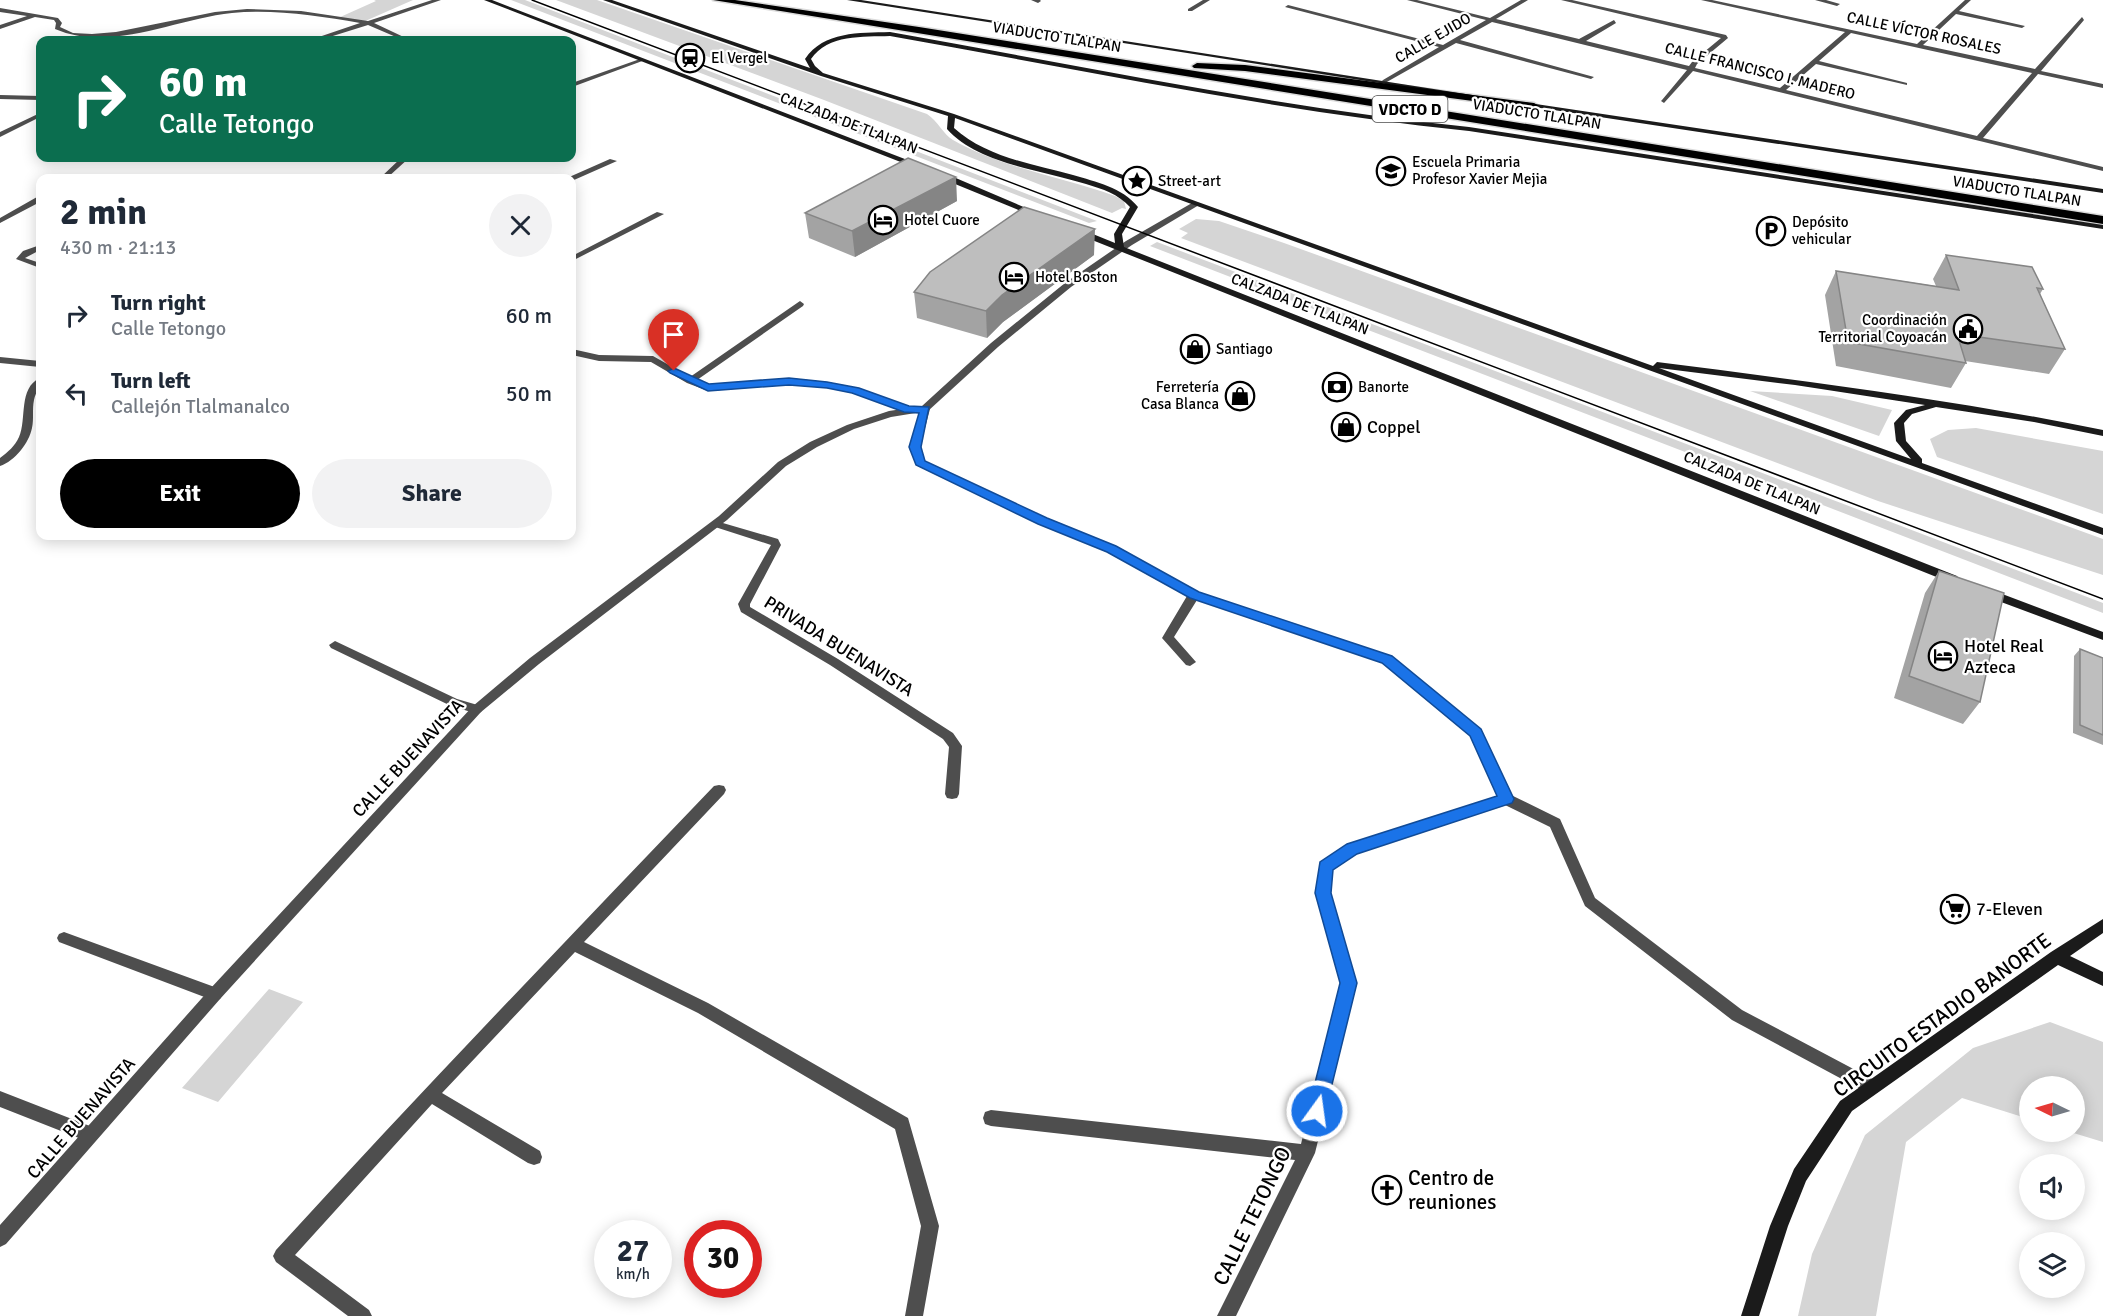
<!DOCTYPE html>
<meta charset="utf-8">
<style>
body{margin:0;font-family:Signika,sans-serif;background:#f2f2f3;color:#1f2937;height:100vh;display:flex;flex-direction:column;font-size:22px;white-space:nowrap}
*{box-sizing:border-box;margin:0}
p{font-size:20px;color:#747a83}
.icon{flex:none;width:33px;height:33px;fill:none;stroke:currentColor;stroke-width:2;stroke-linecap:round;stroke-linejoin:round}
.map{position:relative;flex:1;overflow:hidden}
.panel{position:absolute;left:36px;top:174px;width:540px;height:366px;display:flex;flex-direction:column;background:#fff;border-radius:12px;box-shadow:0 3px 15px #0003}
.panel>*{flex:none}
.banner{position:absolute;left:36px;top:36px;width:540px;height:126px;border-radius:12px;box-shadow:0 3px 15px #0003;background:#0b6e4f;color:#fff;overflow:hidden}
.needle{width:39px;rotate:275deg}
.tools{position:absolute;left:2019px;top:1076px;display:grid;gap:12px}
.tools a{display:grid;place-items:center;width:66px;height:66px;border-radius:50%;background:#fff;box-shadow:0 3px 15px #0003;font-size:30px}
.speed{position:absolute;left:594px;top:1220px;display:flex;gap:12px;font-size:30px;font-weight:700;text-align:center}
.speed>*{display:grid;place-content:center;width:78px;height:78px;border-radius:50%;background:#fff;box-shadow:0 3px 15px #0003;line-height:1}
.speed small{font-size:15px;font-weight:400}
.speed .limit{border:9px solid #d22;background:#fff;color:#111}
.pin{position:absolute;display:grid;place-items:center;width:51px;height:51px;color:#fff;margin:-62px -26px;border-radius:50% 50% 50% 0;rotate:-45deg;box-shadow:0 0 6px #0007}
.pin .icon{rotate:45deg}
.me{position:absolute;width:66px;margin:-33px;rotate:14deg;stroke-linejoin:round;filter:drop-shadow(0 0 4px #0008)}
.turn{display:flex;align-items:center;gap:21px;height:126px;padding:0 24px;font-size:27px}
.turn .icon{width:78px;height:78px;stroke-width:2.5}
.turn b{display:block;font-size:42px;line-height:51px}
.round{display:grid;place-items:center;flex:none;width:63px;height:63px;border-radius:32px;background:#f2f2f3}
.head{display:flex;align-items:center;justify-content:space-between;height:102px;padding:0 24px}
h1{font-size:36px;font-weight:800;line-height:45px}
.button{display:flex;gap:12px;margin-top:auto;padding:12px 24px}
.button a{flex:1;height:69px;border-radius:36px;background:#000;color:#fff;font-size:24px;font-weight:800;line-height:69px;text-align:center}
.button a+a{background:#f2f2f3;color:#1f2937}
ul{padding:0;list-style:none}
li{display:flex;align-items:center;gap:18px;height:78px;padding:0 24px}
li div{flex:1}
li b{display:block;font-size:22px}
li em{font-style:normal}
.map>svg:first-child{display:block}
</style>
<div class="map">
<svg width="2103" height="1316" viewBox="0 0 2103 1316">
<rect width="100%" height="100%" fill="#fff"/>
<!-- green -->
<path fill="#d5d5d5" d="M374 0H413L363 22 338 18 376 1Z
M511 0H525L1097 221 1089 223Z
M556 0H597L927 114C938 121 943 134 953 140 1002 168 1062 177 1115 196L1124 201 1126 209 1122 208 1112 213 824 100Z
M1196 219 1219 221 1284 243 2103 539V575L1878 501 1181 238 1188 233 1179 229Z
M1157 242 2103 603V613L1150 246Z
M1750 391 1832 396 1892 410 1879 436Z
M1976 428 2103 451V514L1937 457 1930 439 1948 430Z
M269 989 303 1002 218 1102 182 1088Z
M2050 1022 2103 1042V1142L2067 1131H2074V1086H2030L2029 1119 1962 1098 1906 1142 1876 1316H1798L1812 1254 1865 1135 1973 1048Z"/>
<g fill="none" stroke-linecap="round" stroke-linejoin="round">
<!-- motorway casing -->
<g stroke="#dbdbdb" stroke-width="3">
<path id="motorway" d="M713 0H735L919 27 2103 216V224Z
M1197 63 1245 65 1534 103 1539 106 1534 109 1245 71 1194 68 1192 66Z"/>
</g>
<!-- minor -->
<path fill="#4e4e4e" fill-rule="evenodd" d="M432 0H441L374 23 410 40H403L368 25 320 40H312L313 39 360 23C319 16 274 9 232 13 174 19 111 53 55 29L56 23 54 20 35 17 0 29V25L27 16 0 12V8L58 18 62 23 60 27 73 33 92 34 116 32 215 12 247 9 301 11 368 21Z
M1031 0H1040L1041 1 1038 3Z
M1203 0H1210L1192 11H1188V9Z
M1407 0H1417L1490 18 1521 0H1528L1496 19 1579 39 1614 20 1616 23 1586 41 1689 66 1692 62 1721 38 1561 0H1572L1726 35 1728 38 1697 64 1695 68 1780 88 1845 32 1701 0H1712L1917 44 1965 0H1971L1959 11 2025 26 2022 28 1956 14 1923 45 2035 69 2082 17 2084 20 2041 71 2103 84V88L2038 74 1983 138 2103 167V171L1693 71 1664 103 1661 101 1662 100 1687 70 1492 22 1460 40 1594 77 1591 79 1456 43 1385 83 1382 81 1383 80 1439 47 1285 7 1288 5 1443 45 1486 20ZM1851 33 2032 73 1977 136 1786 90 1816 64 1907 85V83L1819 61Z
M1815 0H1826L1840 4 1837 6Z
M640 59 645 60 572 87V83Z
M0 95 40 96V100L0 99Z
M40 113V117L0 137V132Z
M401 158H409L387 178H380Z
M610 159 617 161 574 180 567 178Z
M37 197H40V202L0 223V218Z
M657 212 664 214 572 261V256Z
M40 245V250L25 258 40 263V268L16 259 23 251Z
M800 301 804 304 803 306 697 380 709 385 789 378 827 382 858 388 911 408V412H905L853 392 827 388 789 384 708 391 687 383 651 362 599 361 572 355V349L599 355 653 356 690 377Z
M0 357 40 361V367L0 363Z
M40 378C41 387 36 391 34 400 32 409 34 419 32 428 29 443 15 461 0 466V458C8 452 15 446 19 437 27 419 18 388 40 378Z
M925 406 930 409 920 447 925 461 1046 519 1115 546 1198 592 1391 656 1480 730 1511 795 1560 819 1595 898 1742 1010 1878 1082 1880 1087 1878 1092 1872 1095 1866 1092 1732 1020 1585 906 1550 827 1505 805 1357 853 1332 870 1330 893 1357 983 1315 1153 1236 1316H1217L1295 1160 991 1126 985 1124 983 1118 985 1112 991 1110 1301 1144 1341 983 1316 893 1320 863 1347 845 1498 796 1471 736 1383 662 1197 600 1174 637 1196 662 1190 666 1186 665 1162 638 1187 596 1107 552 1038 523 916 465 910 447 920 409Z
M716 521 778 539 781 545 750 604V607L838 659 953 733 962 746 959 794 957 798 952 799 947 798 945 794 949 747 943 739 830 665 741 612 738 604 771 545 712 526 711 524Z
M335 641 457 699 481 706 483 709 481 712 477 714 449 705 331 648 329 645Z
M719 785 724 786 726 790 724 794 584 942 708 1003 908 1118 939 1226 923 1316H905L921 1226 895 1129 698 1013 575 952 442 1093 540 1151 542 1157 540 1163 534 1165 528 1163 432 1104 295 1255 369 1310 372 1316H348L276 1262 273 1256 276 1250C420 1092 567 940 714 786Z
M64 932 220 989 223 994 220 999 215 1001 59 942 57 938 59 934Z
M0 1091 95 1128 97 1134 95 1140 89 1142 0 1107Z"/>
<!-- tertiary -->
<path fill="#4e4e4e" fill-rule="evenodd" d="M1192 203 1199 205 1132 245 1071 287 998 347 928 411 891 417 854 429 817 447 786 466 727 520 539 664 481 712 220 999 6 1244 0 1247V1225L210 989 473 706 530 658 719 516 778 462 810 442 847 425 889 411 922 406 991 343 1065 283 1126 241Z"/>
<!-- secondary -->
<path fill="#1b1b1b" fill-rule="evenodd" d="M484 0H492L923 166 916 168Z
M603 0H612L810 68 805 59C824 31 859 33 890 32 1082 66 1275 107 1469 127L2103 225V229L1469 131C1275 111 1082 70 890 36 863 37 828 34 811 59L815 66 823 73 954 114 1653 366 1657 362C1806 381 1956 400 2103 430V436L2034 422 1936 407 1912 414 1904 423 1906 441 1922 459V463L2103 528V535L955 118 954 128C986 157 1032 164 1073 175 1096 182 1122 187 1138 207L1122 234 1124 247 1957 576 1959 579 1953 583 1949 582 1077 234V230H1083L1115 243 1114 234 1130 207C1118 194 1103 189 1086 184 1042 170 978 164 947 129L948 116 821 76ZM1659 368 1795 385 1925 405 1906 410 1894 423 1896 441 1911 459Z
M847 0H861L1485 97 1482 99Z
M1523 102 2103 189V193L1521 105V103Z
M938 173H944L1040 214 1033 216 938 177Z
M1989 589 2103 632V640L1985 596 1983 593Z
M2103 919V933L2070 956 2103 972V986L2058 965 1852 1111 1806 1181 1788 1226 1759 1316H1741L1770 1226 1794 1169 1840 1101 2051 952Z"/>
<!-- motorway -->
<use href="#motorway" fill="#000" fill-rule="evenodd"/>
<!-- tram -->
<path stroke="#000" stroke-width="1.5" d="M532 0 2103 599"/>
</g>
<!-- wall -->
<path fill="#a3a3a3" d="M957 201 855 257 809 238 805 213Z
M1094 255 1003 322 987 338 917 318 914 292Z
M1946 255 2043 289 2040 294 2065 349 2049 374 1965 361 1966 363 1951 388 1836 366 1825 295 1836 271 1936 286 1933 279Z
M1939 571 1980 702 1963 724 1894 698 1925 593Z
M2080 649 2103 658V745L2073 733 2074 656Z"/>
<!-- shaded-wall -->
<path fill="#858585" d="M956 177 957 201 855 257 852 231Z
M1095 229 1094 255 1003 322 987 338 986 311 1002 295Z"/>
<!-- building -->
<path fill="#bebebe" stroke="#858585" stroke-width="1.5" d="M908 158 956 177 852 231 805 213Z
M1024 207 1095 229 1002 295 986 311 914 292 930 272Z
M1946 255 2032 267 2043 289 2037 288 2065 349 1957 334 1966 363 1848 342 1836 271 1959 290Z
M1939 571 2004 593 1980 702 1909 676Z
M2080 649 2103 658V735L2080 725Z"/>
<!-- route -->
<path fill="#1a73e8" stroke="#114b97" stroke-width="1.5" d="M674 368 709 384 789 378 827 382 859 388 909 406 929 407 921 447 925 461 1047 518 1116 546 1199 592 1392 656 1481 729 1514 799 1512 803 1357 854 1333 870 1331 893 1357 983 1324 1117 1317 1119 1311 1117 1308 1111 1340 983 1315 893 1320 862 1347 844 1497 796 1470 736 1382 663 1190 598 1107 552 1038 524 916 465 909 447 919 413 904 412 852 393 827 388 789 385 708 391 670 373 668 371Z"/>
<!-- icons -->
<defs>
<g id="station-ring" transform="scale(1.5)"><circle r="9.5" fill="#fff" stroke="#000" stroke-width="1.5"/><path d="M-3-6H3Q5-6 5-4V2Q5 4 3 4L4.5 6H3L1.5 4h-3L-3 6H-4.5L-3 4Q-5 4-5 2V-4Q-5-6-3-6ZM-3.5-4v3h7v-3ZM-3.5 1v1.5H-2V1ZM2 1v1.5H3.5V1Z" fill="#000"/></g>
<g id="school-ring" transform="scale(1.5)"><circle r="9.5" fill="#fff" stroke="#000" stroke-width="1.5"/><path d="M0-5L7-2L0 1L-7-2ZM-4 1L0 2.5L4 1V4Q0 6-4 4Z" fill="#000"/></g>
<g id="sight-ring" transform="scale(1.5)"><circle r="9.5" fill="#fff" stroke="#000" stroke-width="1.5"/><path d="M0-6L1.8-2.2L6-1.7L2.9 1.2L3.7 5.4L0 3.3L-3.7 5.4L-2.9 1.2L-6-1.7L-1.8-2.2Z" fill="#000"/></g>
<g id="hotel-ring" transform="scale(1.5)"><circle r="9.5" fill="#fff" stroke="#000" stroke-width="1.5"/><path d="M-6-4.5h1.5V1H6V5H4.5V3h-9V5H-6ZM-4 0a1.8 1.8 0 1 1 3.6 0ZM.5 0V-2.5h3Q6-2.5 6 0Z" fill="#000"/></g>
<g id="parking-ring" transform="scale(1.5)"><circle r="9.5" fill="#fff" stroke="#000" stroke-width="1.5"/><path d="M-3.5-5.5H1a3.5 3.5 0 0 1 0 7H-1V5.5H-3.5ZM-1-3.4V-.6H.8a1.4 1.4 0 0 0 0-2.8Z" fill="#000"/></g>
<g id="civic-ring" transform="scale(1.5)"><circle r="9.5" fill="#fff" stroke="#000" stroke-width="1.5"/><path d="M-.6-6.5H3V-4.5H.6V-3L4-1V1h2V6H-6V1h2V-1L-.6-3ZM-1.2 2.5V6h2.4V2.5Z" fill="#000"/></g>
<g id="shop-ring" transform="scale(1.5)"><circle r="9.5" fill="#fff" stroke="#000" stroke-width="1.5"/><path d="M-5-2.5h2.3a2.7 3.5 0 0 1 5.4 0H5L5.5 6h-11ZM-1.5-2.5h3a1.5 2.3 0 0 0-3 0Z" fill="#000"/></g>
<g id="bank-ring" transform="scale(1.5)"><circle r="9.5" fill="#fff" stroke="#000" stroke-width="1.5"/><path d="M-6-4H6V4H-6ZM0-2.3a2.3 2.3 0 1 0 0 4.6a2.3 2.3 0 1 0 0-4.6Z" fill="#000"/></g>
<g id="supermarket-ring" transform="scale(1.5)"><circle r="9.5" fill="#fff" stroke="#000" stroke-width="1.5"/><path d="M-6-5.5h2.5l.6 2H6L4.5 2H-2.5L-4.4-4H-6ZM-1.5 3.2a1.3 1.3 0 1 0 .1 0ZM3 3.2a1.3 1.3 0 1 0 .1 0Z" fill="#000"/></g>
<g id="church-ring" transform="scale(1.5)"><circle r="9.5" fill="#fff" stroke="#000" stroke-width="1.5"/><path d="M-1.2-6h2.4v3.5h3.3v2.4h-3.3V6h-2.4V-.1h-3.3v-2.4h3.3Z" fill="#000"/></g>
</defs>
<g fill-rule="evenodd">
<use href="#station-ring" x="690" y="58"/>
<use href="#school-ring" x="1391" y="171"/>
<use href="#sight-ring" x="1137" y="181"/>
<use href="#hotel-ring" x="883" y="220"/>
<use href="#parking-ring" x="1771" y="231"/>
<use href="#hotel-ring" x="1014" y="277"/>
<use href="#civic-ring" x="1968" y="329"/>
<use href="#shop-ring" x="1195" y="349"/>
<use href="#bank-ring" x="1337" y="387"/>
<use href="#shop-ring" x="1240" y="396"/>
<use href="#shop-ring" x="1346" y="427"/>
<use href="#hotel-ring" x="1943" y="656"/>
<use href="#supermarket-ring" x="1955" y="909"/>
<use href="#church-ring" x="1387" y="1190"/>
</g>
<g text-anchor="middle" stroke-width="4.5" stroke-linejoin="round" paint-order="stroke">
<!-- far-street labels -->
<g font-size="15" fill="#000" stroke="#fff">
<text transform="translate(1924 33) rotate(12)" y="5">CALLE VÍCTOR ROSALES</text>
<text transform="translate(1057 37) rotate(9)" y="5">VIADUCTO TLALPAN</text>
<text transform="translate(1433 38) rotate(-30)" y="5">CALLE EJIDO</text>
<text transform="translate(1760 71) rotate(14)" y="5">CALLE FRANCISCO I. MADERO</text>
<text transform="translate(1537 114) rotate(9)" y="5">VIADUCTO TLALPAN</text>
<text transform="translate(849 123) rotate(21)" y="5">CALZADA DE TLALPAN</text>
<text transform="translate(2017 191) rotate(9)" y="5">VIADUCTO TLALPAN</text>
<text transform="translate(1300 304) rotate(21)" y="5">CALZADA DE TLALPAN</text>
<text transform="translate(1752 483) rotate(22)" y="5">CALZADA DE TLALPAN</text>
</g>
<!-- far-poi labels -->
<g font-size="15" fill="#000" stroke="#fff" text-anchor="start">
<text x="711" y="63">El Vergel</text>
<text x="1412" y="167">Escuela Primaria<tspan x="1412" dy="17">Profesor Xavier Mejia</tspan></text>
<text x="1158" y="186">Street-art</text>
<text x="904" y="225">Hotel Cuore</text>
<text x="1792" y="227">Depósito<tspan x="1792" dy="17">vehicular</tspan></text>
<text x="1035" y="282">Hotel Boston</text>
<text x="1947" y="325" text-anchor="end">Coordinación<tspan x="1947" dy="17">Territorial Coyoacán</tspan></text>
<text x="1216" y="354">Santiago</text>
<text x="1219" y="392" text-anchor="end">Ferretería<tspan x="1219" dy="17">Casa Blanca</tspan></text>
<text x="1358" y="392">Banorte</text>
</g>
<!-- shield labels -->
<rect fill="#fff" stroke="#4c4c4c" stroke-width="1.5" x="1372.5" y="96" width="75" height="26" rx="4.5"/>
<g font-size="16" font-weight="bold" fill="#000">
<text x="1410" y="115">VDCTO D</text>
</g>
<!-- poi labels -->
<g font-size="18" fill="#000" stroke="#fff" text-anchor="start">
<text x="1367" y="433">Coppel</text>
<text x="1964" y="652">Hotel Real<tspan x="1964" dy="21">Azteca</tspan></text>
<text x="1976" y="915">7-Eleven</text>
</g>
<!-- street labels -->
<g font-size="18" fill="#000" stroke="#fff">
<text transform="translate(839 646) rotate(32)" y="6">PRIVADA BUENAVISTA</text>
<text transform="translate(408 758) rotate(-47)" y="6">CALLE BUENAVISTA</text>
<text transform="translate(81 1118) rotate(-49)" y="6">CALLE BUENAVISTA</text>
</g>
<!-- near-street labels -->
<g font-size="21" fill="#000" stroke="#fff">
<text transform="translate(1942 1015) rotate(-36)" y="7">CIRCUITO ESTADIO BANORTE</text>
<text transform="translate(1252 1216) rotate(-64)" y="7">CALLE TETONGO</text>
</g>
<!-- near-poi labels -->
<g font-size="21" fill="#000" stroke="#fff" text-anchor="start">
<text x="1408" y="1185">Centro de<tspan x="1408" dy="24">reuniones</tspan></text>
</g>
</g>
</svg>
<div class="tools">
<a><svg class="needle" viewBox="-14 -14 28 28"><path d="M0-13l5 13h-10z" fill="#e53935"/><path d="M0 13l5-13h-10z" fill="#747a83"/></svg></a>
<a><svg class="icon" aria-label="sound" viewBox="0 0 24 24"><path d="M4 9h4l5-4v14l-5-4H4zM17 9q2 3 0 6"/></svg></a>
<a><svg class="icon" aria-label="layers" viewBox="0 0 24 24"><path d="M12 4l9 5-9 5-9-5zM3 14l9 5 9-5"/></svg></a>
</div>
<div class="speed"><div>27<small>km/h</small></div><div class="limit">30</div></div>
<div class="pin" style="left:674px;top:371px;background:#d93025"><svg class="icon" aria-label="arrive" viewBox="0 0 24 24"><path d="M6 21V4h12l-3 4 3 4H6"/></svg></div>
<svg class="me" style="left:1317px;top:1111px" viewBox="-20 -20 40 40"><circle r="17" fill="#1a73e8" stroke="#fff" stroke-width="3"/><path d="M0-11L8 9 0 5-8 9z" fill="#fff"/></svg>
<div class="banner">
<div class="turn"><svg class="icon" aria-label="right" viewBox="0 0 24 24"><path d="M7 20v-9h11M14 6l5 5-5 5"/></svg><div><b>60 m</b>Calle Tetongo</div></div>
</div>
<section class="panel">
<div class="head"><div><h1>2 min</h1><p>430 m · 21:13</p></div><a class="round"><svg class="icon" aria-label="close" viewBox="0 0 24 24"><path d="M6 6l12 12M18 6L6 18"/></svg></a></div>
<ul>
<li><svg class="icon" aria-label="right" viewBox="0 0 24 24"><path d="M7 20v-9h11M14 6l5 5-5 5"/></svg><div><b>Turn right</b><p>Calle Tetongo</p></div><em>60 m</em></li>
<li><svg class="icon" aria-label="left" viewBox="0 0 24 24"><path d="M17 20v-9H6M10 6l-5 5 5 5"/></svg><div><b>Turn left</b><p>Callejón Tlalmanalco</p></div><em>50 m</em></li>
</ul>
<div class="button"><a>Exit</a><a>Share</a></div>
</section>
</div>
